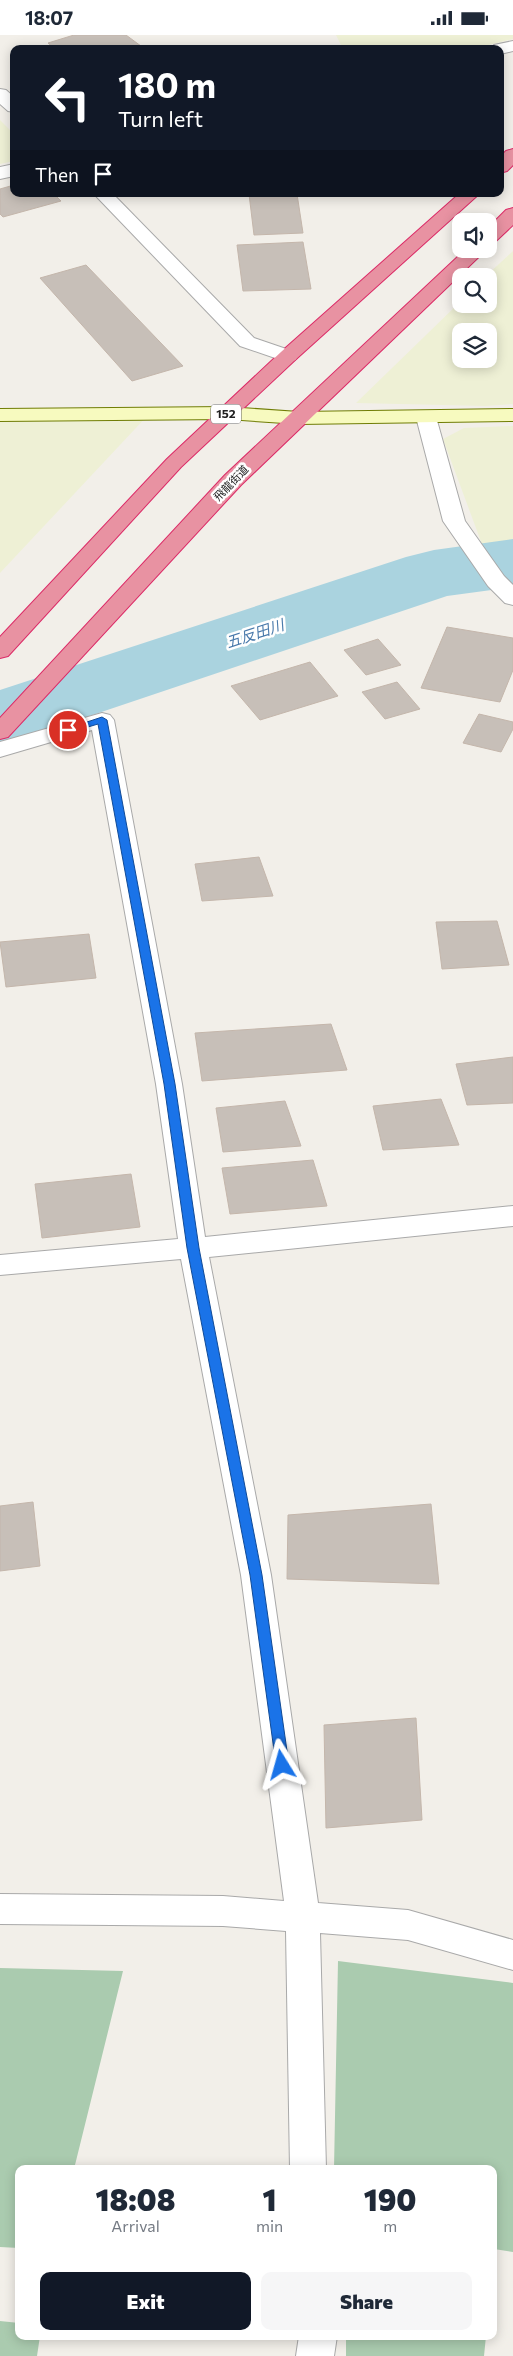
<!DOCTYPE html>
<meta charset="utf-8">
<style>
body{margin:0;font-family:Commissioner,"Noto Sans JP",sans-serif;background:#f6f6f7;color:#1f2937;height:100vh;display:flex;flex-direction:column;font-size:19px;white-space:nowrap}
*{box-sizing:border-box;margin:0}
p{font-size:16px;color:#747a83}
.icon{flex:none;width:28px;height:28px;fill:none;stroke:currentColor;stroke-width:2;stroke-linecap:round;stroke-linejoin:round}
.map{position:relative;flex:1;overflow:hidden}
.side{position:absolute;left:15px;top:2130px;width:482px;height:175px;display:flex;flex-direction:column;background:#fff;border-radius:10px;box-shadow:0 2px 12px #0003}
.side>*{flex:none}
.banner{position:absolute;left:10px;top:10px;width:494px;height:152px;border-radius:10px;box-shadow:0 2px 12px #0003;background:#111827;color:#fff;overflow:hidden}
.controls{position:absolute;left:452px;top:178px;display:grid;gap:10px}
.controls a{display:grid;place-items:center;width:45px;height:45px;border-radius:10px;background:#fff;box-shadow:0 2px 12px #0003;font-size:25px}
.pin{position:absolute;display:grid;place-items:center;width:42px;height:42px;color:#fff;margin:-21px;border:2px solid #fff;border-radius:50%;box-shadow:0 1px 5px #0007}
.me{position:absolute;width:55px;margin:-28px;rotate:352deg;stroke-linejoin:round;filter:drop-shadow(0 0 4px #0008)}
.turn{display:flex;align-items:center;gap:18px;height:105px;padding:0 25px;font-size:22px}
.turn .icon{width:65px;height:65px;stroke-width:2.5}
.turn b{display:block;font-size:35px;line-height:42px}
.then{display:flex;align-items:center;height:48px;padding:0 25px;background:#0003;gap:10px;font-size:19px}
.eta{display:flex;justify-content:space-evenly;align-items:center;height:85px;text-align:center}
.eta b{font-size:30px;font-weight:800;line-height:35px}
.primary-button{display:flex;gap:10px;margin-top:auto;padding:10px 25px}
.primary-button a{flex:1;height:58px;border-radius:10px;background:#111827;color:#fff;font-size:20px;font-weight:800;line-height:58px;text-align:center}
.primary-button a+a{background:#f6f6f7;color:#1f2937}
.status{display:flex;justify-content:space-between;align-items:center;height:35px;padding:0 25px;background:#fff;direction:ltr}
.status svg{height:14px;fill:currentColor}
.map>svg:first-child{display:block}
</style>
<div class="status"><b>18:07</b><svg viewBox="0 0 49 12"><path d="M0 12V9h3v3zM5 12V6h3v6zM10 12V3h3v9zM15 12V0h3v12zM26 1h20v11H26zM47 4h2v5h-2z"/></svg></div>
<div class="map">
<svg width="513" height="2321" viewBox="0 0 513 2321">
<rect width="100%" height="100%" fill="#f2efe9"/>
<!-- farmland -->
<path fill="#eef0d5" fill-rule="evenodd" d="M336 0H513V4L472 14H343Z
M0 85 14 99V126L0 129Z
M513 216V369L485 371 356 368 461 266V269H489V241H486ZM461 296H489V324H461Z
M149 379 0 538V380Z
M513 391V512H483L443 404 464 393Z"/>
<!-- cemetery -->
<path fill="#aacbaf" d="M338 1926 513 1948V2217L494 2214V2134H334Z
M0 1933 123 1936 74 2134H19V2213L0 2212Z
M0 2286 19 2288V2301H40L37 2321H0Z
M346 2301H486L484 2321H346Z"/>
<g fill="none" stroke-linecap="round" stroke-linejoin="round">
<!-- river -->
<path fill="#aad3df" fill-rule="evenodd" d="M513 504V552L447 561 30 701 0 709V655L406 522 434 515Z"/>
</g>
<!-- building -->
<path fill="#c7bfb8" stroke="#c4b6ab" d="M74 0H126L145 14H55L48 8Z
M14 150V159H54L61 166 3 182 0 179V154Z
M249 159H297L303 198 254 200Z
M303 207 311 254 243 256 237 210Z
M86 230 183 331 132 346 40 243Z
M447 592 513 603V635L500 667 421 653Z
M378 604 401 630 366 640 344 615Z
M310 627 338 661 260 685 231 651Z
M397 647 420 674 385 684 362 657Z
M479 679 513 687V694L501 717 463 708Z
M259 822 273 861 202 866 195 829Z
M497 886 509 930 442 934 436 887Z
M89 899 96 943 6 952 0 907Z
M331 989 347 1035 202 1046 195 998Z
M513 1022V1068L467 1070 456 1029Z
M441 1064 459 1110 383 1115 373 1071Z
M285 1066 301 1111 223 1117 216 1073Z
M313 1125 327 1171 230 1179 222 1133Z
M131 1139 140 1192 42 1203 35 1149Z
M33 1467 40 1531 0 1536V1471Z
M431 1469 439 1549 287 1544 288 1480Z
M416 1683 422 1785 326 1793 324 1690Z"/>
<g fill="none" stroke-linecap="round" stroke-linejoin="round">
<!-- street casing -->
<g stroke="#a9a9a9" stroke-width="2">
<path id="street" d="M513 6V16L500 19V14H491L494 10Z
M0 54 6 55 14 62V77L8 76 0 69Z
M14 129V141L0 144V132Z
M94 159H113L254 303 295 317 298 321 295 325 288 327 281 325 240 311Z
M426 376 433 378 436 382 465 486 504 541 513 550V570L505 568 488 551 443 486 416 382 419 378Z
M102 678 110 680 114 685 182 1049 205 1202 513 1171V1191L209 1222 271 1540 318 1868 408 1875 513 1905V1935L408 1905 320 1898 326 2134H290L286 1896 223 1891 0 1889V1859L223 1861 284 1866 241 1540 181 1224 0 1240V1220L178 1204 156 1049 92 695 0 722V707Z
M299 2301H337L334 2321H296Z"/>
</g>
<!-- secondary casing -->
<g stroke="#707d05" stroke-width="2">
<path id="secondary" d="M227 372 299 377 513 374V386L299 389 227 384 0 386V374Z"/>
</g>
<!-- highway casing -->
<g stroke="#dc2a67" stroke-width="2">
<path id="highway" d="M513 114V130L507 136 500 138V122L506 116Z
M459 159H479L295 325 181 432 8 621 0 623V602L167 424 281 317Z
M513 173V190L496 206 489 208V192L506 175Z
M466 214H487L241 450 8 702 0 704V683L225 440Z"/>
</g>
<!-- street -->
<use href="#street" fill="#fff" fill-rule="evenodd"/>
<!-- secondary -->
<use href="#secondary" fill="#f7fabf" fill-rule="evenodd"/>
<!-- highway -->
<use href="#highway" fill="#e892a2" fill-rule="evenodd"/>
</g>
<!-- route -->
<path fill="#1a73e8" stroke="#114b97" d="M102 682 107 685 175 1049 199 1213 262 1540 289 1730 287 1734H278L276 1730 250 1540 187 1213 164 1049 98 689 68 698 63 695Z"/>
<g text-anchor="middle" stroke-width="5" stroke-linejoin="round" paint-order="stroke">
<!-- far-street labels -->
<g font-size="11" fill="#222" stroke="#fff">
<text transform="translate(231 448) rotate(-46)" y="4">飛龍街道</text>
</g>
<!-- shield labels -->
<rect fill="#fff" stroke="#646464" stroke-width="1" x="211" y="369.5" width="30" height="19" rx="4"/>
<g font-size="12" font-weight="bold" fill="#222">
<text x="226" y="383">152</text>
</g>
<!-- water labels -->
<g font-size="15" font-style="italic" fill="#4a7aab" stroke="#fff">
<text transform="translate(255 599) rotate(-18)" y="5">五反田川</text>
</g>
</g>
</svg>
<div class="controls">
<a><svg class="icon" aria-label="sound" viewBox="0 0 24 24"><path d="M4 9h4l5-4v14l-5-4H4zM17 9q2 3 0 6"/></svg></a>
<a><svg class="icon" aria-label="search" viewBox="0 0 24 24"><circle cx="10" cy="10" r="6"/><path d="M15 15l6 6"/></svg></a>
<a><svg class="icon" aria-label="layers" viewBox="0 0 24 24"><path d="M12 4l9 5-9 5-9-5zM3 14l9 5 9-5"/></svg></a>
</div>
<div class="pin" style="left:68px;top:695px;background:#d93025"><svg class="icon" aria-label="arrive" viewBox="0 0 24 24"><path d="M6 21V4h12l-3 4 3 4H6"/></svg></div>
<svg class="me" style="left:282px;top:1730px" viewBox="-20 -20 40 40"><path d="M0-17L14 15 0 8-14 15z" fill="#1a73e8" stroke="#fff" stroke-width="4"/></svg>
<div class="banner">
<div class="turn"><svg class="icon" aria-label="left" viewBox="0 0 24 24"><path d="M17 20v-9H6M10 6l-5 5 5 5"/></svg><div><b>180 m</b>Turn left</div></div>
<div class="then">Then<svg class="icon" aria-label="arrive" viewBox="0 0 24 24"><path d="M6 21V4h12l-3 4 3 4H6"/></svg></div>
</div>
<section class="side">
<div class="eta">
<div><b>18:08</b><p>Arrival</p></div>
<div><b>1</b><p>min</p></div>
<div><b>190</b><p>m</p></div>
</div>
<div class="primary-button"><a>Exit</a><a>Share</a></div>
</section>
</div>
